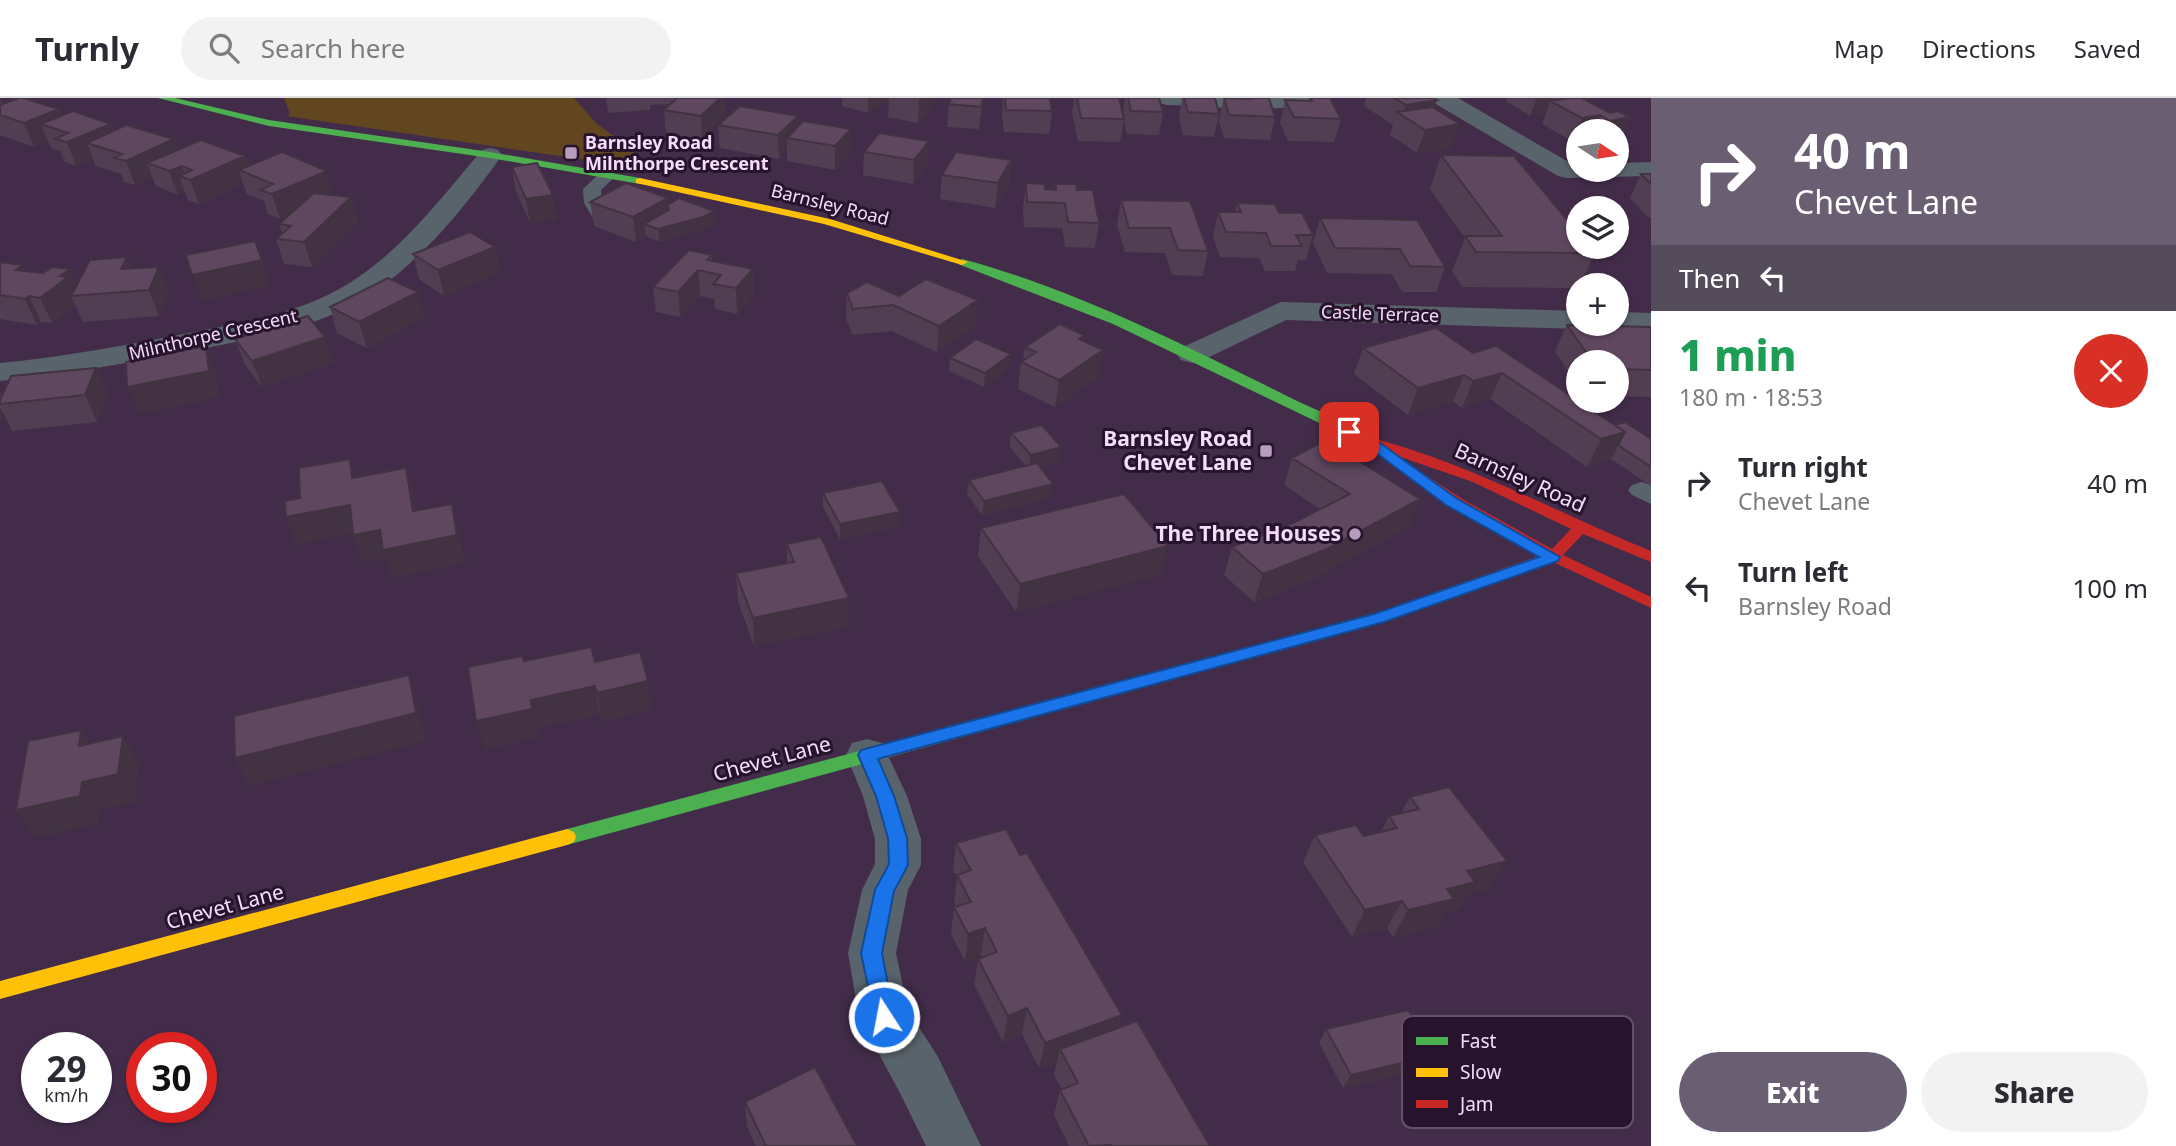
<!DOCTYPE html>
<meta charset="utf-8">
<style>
body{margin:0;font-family:"Noto Sans",sans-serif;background:#f2f2f3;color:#2b2b33;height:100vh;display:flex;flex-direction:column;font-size:26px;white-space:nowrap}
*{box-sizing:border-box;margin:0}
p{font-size:23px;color:#7c7c81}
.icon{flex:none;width:38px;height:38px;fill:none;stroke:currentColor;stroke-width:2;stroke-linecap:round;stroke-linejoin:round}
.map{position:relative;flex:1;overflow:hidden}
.drawer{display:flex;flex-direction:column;background:#fff;width:525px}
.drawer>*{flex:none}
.top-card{background:#6a5f72;color:#fff;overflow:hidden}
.needle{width:46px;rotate:102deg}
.controls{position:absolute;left:1566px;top:21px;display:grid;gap:14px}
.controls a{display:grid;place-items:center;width:63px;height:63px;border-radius:50%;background:#fff;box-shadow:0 2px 5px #0004;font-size:35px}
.speed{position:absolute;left:21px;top:934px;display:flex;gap:14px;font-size:35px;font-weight:700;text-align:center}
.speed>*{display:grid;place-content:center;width:91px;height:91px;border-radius:50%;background:#fff;box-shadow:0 2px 5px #0004;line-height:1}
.speed small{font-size:18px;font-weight:400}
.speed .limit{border:10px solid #d22;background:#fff;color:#111}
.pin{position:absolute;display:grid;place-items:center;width:60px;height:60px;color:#fff;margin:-30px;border-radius:14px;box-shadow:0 4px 10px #0006}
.me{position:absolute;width:77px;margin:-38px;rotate:349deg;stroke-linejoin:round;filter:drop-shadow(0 0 5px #0008)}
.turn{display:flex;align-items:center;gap:24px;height:147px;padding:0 28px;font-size:32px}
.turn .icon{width:91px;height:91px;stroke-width:2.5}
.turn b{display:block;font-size:49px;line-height:60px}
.then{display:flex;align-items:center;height:66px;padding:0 28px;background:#0003;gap:14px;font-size:26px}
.round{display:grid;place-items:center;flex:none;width:74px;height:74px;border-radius:37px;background:#f2f2f3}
.head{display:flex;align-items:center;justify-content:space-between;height:119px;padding:0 28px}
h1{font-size:42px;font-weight:800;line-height:52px;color:#1e9e55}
.action{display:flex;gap:14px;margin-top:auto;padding:14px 28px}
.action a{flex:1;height:80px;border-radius:42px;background:#6a5f72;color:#fff;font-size:28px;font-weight:800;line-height:80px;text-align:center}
.action a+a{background:#f2f2f3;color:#2b2b33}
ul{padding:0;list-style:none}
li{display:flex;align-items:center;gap:21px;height:105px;padding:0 28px}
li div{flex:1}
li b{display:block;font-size:26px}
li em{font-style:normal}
header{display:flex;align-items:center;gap:42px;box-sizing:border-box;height:98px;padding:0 35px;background:#fff;border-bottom:2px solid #e1e1e2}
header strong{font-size:33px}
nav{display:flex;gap:38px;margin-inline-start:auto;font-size:24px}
.search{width:490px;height:63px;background:#f2f2f3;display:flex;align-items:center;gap:18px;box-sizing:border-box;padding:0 24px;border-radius:38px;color:#7c7c81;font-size:26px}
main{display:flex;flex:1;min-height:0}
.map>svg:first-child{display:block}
</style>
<header>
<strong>Turnly</strong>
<div class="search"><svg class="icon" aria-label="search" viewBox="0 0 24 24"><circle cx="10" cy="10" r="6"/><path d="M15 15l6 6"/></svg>Search here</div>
<nav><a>Map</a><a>Directions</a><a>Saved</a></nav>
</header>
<main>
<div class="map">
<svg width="1651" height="1048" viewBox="0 0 1651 1048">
<rect width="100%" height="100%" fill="#432c4a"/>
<!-- green -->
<path fill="#614620" d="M284 0H574L597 26 632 51 638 61 635 69 287 18 290 16Z"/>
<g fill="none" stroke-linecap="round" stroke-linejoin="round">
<!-- lane -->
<path fill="#59636b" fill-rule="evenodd" d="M608 72 617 77 601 92 602 105 611 119 602 125 595 123 584 105 583 91 602 73Z
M1641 384 1651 387V406L1632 397 1628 392 1632 387Z"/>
<!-- street -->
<path fill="#59636b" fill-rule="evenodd" d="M1156 0H1318L1315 5C1268 16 1215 8 1167 7L1159 5Z
M1431 0H1458L1572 66 1578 65V72H1617V65L1651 64V78L1567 80 1558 78 1434 5Z
M490 50 498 52 502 57C467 107 422 162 371 196 318 231 250 241 189 253 126 265 64 277 0 283V265C64 259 126 247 189 235 245 224 303 215 351 184 403 151 442 99 482 52Z
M1281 204 1578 213V226H1590L1578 231 1286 222 1203 262 1192 265 1181 262 1177 256 1181 250Z
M1617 214 1651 215V233L1607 229 1604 226H1617Z
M867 641 882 645 907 698 921 741V767L908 792 896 855 908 912 938 959 981 1048H926L900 995 859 919 848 855 862 792 875 766V741L863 698 846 657 852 645Z"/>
<!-- fast -->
<path fill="#4caf50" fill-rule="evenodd" d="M158 0H175L269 22 490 54 640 80 645 83 640 86 490 60 269 28Z
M962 161C1075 191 1190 250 1295 302 1315 312 1361 329 1375 343L1373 346H1363L1113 226 958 166 956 164Z
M882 647 888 649 891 654 888 659 567 747 560 744 558 739 560 734 567 731Z"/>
<!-- slow -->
<path fill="#ffc107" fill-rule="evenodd" d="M640 80 830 121 968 164 962 167 824 126 636 85V81Z
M1185 566 1191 568 1193 572 1191 576 882 661 876 659 873 654 876 649 882 647Z
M567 731 574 734 576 739 574 744 567 747 0 901V883Z"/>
<!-- jam -->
<path fill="#c62828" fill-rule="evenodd" d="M1368 339C1467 364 1557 415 1651 453V464L1583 436 1563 457 1651 499V510L1553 464 1384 524 1185 578 1179 576 1177 572 1179 568 1374 516 1541 457 1454 409 1394 369 1392 366 1394 363H1404L1464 402 1552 451 1571 431 1473 384 1363 346 1361 343Z"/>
</g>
<!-- wall -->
<path fill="#523e52" d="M606 0H724L725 19 702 41 666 35 664 12 670 6 650 7V12L608 15Z
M842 0H934L933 9 918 25 888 19 889 2 868 15 842 8Z
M984 0 979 31 947 29 949 6Z
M1003 0H1050L1052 13 1049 36 1004 34 1002 17Z
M1074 0H1119L1123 16 1125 0H1159L1163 14 1159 37 1127 36 1124 22 1120 44 1078 43 1072 14Z
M1182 0H1215L1219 16 1214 39 1183 37 1179 18Z
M1224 0 1247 1 1248 0H1269L1275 19 1270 42 1224 40 1219 23Z
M1309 0H1330L1341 21 1334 44 1288 43 1280 25 1285 2 1308 3Z
M1366 0H1433L1435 11 1452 50 1417 55 1390 37 1393 27 1364 8Z
M1507 0H1583L1610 15 1618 13 1629 19 1619 43H1617V33H1578V42L1572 43 1542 26 1546 15 1530 18 1506 3Z
M0 1 2 6 62 18 111 26 114 33 174 41 177 52 249 68 333 97H332L351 99 358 124 312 169 284 166 276 141 282 135 279 126 291 116 280 121 268 116 264 103 247 96 243 86 199 106 188 102 185 94 178 97 156 88 152 79 135 87 124 84 121 76 96 68 93 61 76 68 65 64 60 53 51 50 48 43 34 49 0 37Z
M718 27 798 28 851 54 835 72 787 63V52L779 61 720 50Z
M929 43 927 67 913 86 863 77 864 54Z
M1441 57 1595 155 1580 187H1578V190L1462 189 1452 173 1465 140 1430 91Z
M1011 62 1009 86 995 110 940 101 942 77Z
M512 69 557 121 530 125 516 93Z
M1641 76H1651V119H1648L1630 100Z
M1026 85 1045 91 1054 92 1055 86 1077 92 1099 125 1095 150 1065 149 1062 130 1024 129 1023 110Z
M1121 102 1208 153 1203 178 1172 177 1165 155 1125 154 1117 127Z
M590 104 668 107 715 125 703 132 660 144 646 138 636 144 594 128Z
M1237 105 1279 115 1313 137 1306 162H1298L1295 173H1265L1259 160 1220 159 1213 138 1218 114H1235Z
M1320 120 1445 169 1436 194H1402L1392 176 1327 175 1313 145Z
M495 149 500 174 444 198 419 181 413 156Z
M712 157V163L753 171 754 196 737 216 715 211 714 201 700 198 680 219 656 214 653 189Z
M127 159 132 171 169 194 159 218 83 224 75 207 52 225 41 224 37 227 0 221V164L22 167 25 173 43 175 70 171 77 186Z
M418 194 424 220 367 250 337 235 330 209Z
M847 195 899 198 975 228 937 254 892 233 853 237 846 221Z
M1567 227 1651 229V299L1617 298V264H1578V289L1555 253Z
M325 239 334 265 262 289 245 267 235 241Z
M1083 243 1099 278 1055 309 1018 291 1021 264 1023 262 1025 249Z
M1363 250 1473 255 1615 327 1651 341V388L1611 361 1587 369 1490 301 1462 310 1453 303 1408 317 1354 276Z
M950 260 1009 270 984 289 949 273Z
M96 270 108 296 97 324 12 333 4 316 0 325V295L2 298Z
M1011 335 1059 364 1040 369 1051 400 982 417 967 396 969 382 1026 368 1010 349Z
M1292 360 1409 428 1317 479 1254 504 1224 477 1232 449 1293 425 1320 411 1284 387Z
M823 395 899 428 840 441 823 409Z
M981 430 1162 476 1016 514 978 458Z
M787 446 849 500V528L754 548 738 503 736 475 787 465Z
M524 563 595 564 652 611 602 623 600 616 537 630 539 639 484 651Z
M1410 699 1490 790 1468 796 1459 811 1446 814 1438 828 1393 839 1387 830 1352 839 1303 764 1315 737 1364 738 1381 734 1389 718 1401 715Z
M956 745 1020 757 1122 917 1118 930 1210 1048H1069L1054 1017 1060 992H1062L1054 976 1057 964 1039 970 1022 936 1003 944 974 887 978 861 982 860 981 857 965 863 951 836 954 809 956 808 954 804 957 780 953 773Z
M1326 931 1435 957 1426 971 1343 990 1319 945Z
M745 1004 857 1048H756L747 1028Z"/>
<!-- shaded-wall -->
<path fill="#423242" d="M720 0H724L725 19 702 41 701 18Z
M868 0H889V2L868 15Z
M921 0H934L933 9 918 25 919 2Z
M983 0H984L983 13 979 31Z
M1537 0H1553L1551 3H1550L1546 15 1530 18Z
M1437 2 1430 25 1403 17 1406 7Z
M59 11 69 34 41 26 48 43 34 49 24 25Z
M1600 17 1593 33H1578V42L1572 43 1582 20Z
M798 18V41L787 40V52L779 61 778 37Z
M1629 19 1619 43H1617V33H1606L1610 23Z
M111 26 120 49 87 45 93 61 76 68 67 44Z
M1460 26 1452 50 1417 55 1425 32Z
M851 31V54L835 72V48Z
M174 41 182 65H147L152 79 135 87 126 63Z
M929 43 927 67 913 86 914 62Z
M245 58 252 77 239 72 243 86 199 106 190 82Z
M1011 62 1009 86 995 110 998 85Z
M182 68 186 81 179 78 185 94 178 97 169 73Z
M327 73 333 97 280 121 272 96Z
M553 97 557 121 530 125 526 101Z
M351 99 358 124 312 169 304 144Z
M668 100 670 124 714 113 715 125 703 132 660 144 658 131 644 126 646 138 636 144 633 119Z
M495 149 500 174 444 198 438 172Z
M127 159 138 185 121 171Z
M262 162 270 187 202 203 192 177Z
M22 167 34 193 16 172Z
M159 169 169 194 159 218 149 192Z
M70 171 82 196 71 198 75 207 52 225 40 200 60 178Z
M753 171 754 196 737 216 736 190Z
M698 172 700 198 680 219 678 194Z
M418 194 424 220 367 250 359 224Z
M29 198 41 224 37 227 25 201Z
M978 202 975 228 937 254 939 228Z
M325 239 334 265 262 289 252 263Z
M206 248 216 274 219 299 139 316 127 289Z
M1103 252 1099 278 1055 309 1059 282Z
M1011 256 1009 270 984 289 985 275Z
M96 270 108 296 97 324 85 297Z
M1502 275 1490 301 1462 310 1473 283Z
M1464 277 1453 303 1408 317 1418 290Z
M0 310 4 316 0 325Z
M1625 334 1611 361 1587 369 1601 341Z
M1061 349 1059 364 1029 371 1031 357Z
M350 361 359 388 352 380Z
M406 370 414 397 421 441 413 413Z
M1053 386 1051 400 982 417 984 403Z
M1420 401 1409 428 1317 479 1254 504 1263 476Z
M452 406 459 433 465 465 392 480 386 460 362 465 353 437Z
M350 407 359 434 296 447 286 419Z
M900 414 899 428 840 441V426Z
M1168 448 1162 476 1016 514 1020 486Z
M849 500V528L754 548 753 520Z
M409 577 418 605 425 643 249 688 235 660Z
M648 583 652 611 602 623 597 595Z
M595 588 600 616 537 630 539 639 484 651 476 623 531 602Z
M81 632 98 660 79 648Z
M123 638 139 666 135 704 99 712 98 726 36 740 16 712 82 684Z
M1507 763 1490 790 1468 796 1459 811 1446 814 1438 828 1393 839 1408 812 1467 773Z
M1402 803 1387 830 1352 839 1365 812Z
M985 830 981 857 965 863 968 836Z
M1027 910 1022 936 1003 944 1008 918Z
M1122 917 1114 943 1060 951 1057 964 1039 970 1045 945Z
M1435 957 1426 971 1343 990 1351 977Z"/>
<!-- building -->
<path fill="#5f485f" stroke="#423242" stroke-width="2" d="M19 0H23L59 11 24 25 0 17V7Z
M677 0H720L701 18 664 12Z
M951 0H983L981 9 949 6Z
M1005 0H1050L1052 13 1006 12Z
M1077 0H1119L1124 21 1081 20Z
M1128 0H1159L1163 14 1131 13Z
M1184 0H1215L1219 16 1188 14Z
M1224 0 1250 1 1249 0H1269L1275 19 1229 17Z
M1310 0H1330L1341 21 1294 19 1285 2 1312 3Z
M1394 0H1433L1437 2 1406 7Z
M1569 0H1582L1610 15 1618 13 1629 19 1610 23 1600 17 1582 20 1550 3Z
M740 8 798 18 778 37 718 27Z
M1432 9 1460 26 1425 32 1397 14Z
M73 13 111 26 67 44 55 41 68 35 41 26Z
M803 23 851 31 835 48 787 40Z
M126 27 174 41 126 63 114 60 122 56 87 45Z
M879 35 929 43 914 62 864 54Z
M201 42 245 58 190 82 179 78 192 72 182 68 169 73 147 65Z
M282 54 327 73 272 96 260 92 273 86 239 72Z
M956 54 1011 62 998 85 942 77Z
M1441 57 1514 58 1578 135V149H1590L1595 155 1476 154 1465 138H1502Z
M537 65 553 97 526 101 512 69Z
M1641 76H1651V86Z
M626 85 668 100 633 119 590 104Z
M1026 85 1044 86 1045 91 1056 92 1055 86H1076L1077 92H1093L1099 125 1068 124 1065 105 1027 104Z
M314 95 351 99 304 144 276 141 291 128 279 126Z
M679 100 714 113 703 119 658 131 644 126 669 112 668 107Z
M1121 102 1190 103 1208 153 1178 152 1170 130H1129Z
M1237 105 1275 106 1279 115H1302L1313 137H1296L1302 148H1271L1266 135 1226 134 1218 114H1241Z
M1320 120 1417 122 1445 169 1410 168 1400 151 1335 150Z
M470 134 495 149 438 172 413 156Z
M255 143 262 162 192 177 186 157Z
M689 152 712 157 707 162 753 171 736 190 713 186 721 177 698 172 678 194 653 189Z
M127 159 121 171 159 169 149 192 71 198 90 162Z
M0 164 22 167 16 172 43 175 52 169 70 171 60 178 68 179 40 200 29 198 25 201 0 197Z
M388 180 418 194 359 224 330 209Z
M926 181 978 202 939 228 893 207 853 211 847 195 867 184 899 198Z
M308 218 325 239 252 263 235 241Z
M1060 226 1084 237 1079 241 1103 252 1059 282 1021 264 1036 254 1025 249Z
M1567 227 1651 229V272L1617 271V264H1593Z
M1436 230 1473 255 1496 248 1625 334 1601 341 1502 275 1473 283 1464 277 1418 290 1363 250Z
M976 241 1011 256 985 275 950 260Z
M206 248 209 273 127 289 126 264Z
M96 270 85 297 0 306V302L11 278Z
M1625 324 1651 341V369L1618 347 1625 334 1615 327Z
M1042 327 1061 349 1031 357 1011 335Z
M1325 342 1420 401 1327 451 1263 476 1232 449 1293 425 1350 396 1292 360Z
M350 361 352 380 406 370 413 413 452 406 457 437 383 452 380 432 353 437 350 407 286 419 285 403 300 400 299 370Z
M1037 365 1053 386 984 403 969 382Z
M882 383 900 414 840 426 823 395Z
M1124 396 1168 448 1020 486 981 430Z
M821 439 849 500 753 520 736 475 794 464 787 446Z
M591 549 595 564 640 554 648 583 597 595 595 588 531 602 532 611 476 623 468 569 522 558 524 563Z
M409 577 416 615 235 660 234 618Z
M81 632 79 648 123 638 118 676 82 684 80 698 16 712 28 643Z
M1449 689 1507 763 1467 773 1475 784 1447 791 1454 801 1408 812 1402 803 1365 812 1315 737 1356 727 1364 738 1397 730 1389 718 1419 711 1410 699Z
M1006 731 1020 757 1027 755 1122 917 1045 945 1027 910 1008 918 978 861 997 854 985 830 968 836 954 809 971 804 957 777 971 772 956 745Z
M1408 912 1435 957 1351 977 1326 931Z
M1137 923 1210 1048H1111V1047L1089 1048 1060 992 1078 985 1060 951Z
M815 969 857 1048H766L745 1004Z"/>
<!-- route -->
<path fill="#1a73e8" stroke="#114b97" stroke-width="2" d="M1349 330 1376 342 1456 400 1560 459 1558 463 1384 524 878 661 894 698 907 740 908 767 894 793 882 855 894 919 891 926 884 929 876 926 861 855 875 792 889 766 888 740 876 698 858 657 861 652 1374 516 1539 459 1446 407 1367 348 1344 337 1342 334Z"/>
<!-- markers -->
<g fill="#b79ebe" stroke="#27142c" stroke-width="2.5">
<rect x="564" y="48" width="14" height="14" rx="3.5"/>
<rect x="1259" y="346" width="14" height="14" rx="3.5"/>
<circle cx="1355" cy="436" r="7"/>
</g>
<g text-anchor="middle" stroke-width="6" stroke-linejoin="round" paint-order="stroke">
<!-- far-poi labels -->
<g font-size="18" font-weight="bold" fill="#f5dcfd" stroke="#27142c" text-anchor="start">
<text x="585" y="51">Barnsley Road<tspan x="585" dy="21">Milnthorpe Crescent</tspan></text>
</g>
<!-- far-street labels -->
<g font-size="18" fill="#f5dcfd" stroke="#27142c">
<text transform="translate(830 107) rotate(14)" y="6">Barnsley Road</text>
<text transform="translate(1380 216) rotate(2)" y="6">Castle Terrace</text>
<text transform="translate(213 237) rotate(-13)" y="6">Milnthorpe Crescent</text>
</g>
<!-- poi labels -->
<g font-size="21" font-weight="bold" fill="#f5dcfd" stroke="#27142c" text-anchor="end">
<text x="1252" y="348">Barnsley Road<tspan x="1252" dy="24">Chevet Lane</tspan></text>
<text x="1341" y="443">The Three Houses</text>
</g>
<!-- street labels -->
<g font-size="21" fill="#f5dcfd" stroke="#27142c">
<text transform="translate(1520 380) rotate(24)" y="7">Barnsley Road</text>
<text transform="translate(772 661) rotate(-15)" y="7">Chevet Lane</text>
<text transform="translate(225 809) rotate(-15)" y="7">Chevet Lane</text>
</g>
</g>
<!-- legend -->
<rect x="1402" y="918" width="231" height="112" rx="10" fill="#27142c" stroke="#65506b" stroke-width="2"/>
<rect x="1416" y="939" width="32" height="8" fill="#4caf50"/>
<rect x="1416" y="970" width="32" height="9" fill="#ffc107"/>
<rect x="1416" y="1002" width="32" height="8" fill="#c62828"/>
<g font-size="19" fill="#f5dcfd">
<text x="1460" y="950">Fast</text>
<text x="1460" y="981">Slow</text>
<text x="1460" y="1013">Jam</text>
</g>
</svg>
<div class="controls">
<a><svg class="needle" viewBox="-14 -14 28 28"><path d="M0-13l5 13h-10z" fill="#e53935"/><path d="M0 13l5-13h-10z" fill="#7c7c81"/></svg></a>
<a><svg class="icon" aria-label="layers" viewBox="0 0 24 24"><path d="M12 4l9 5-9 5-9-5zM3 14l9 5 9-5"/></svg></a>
<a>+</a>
<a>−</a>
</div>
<div class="speed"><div>29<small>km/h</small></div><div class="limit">30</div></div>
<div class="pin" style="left:1349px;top:334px;background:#d93025"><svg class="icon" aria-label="arrive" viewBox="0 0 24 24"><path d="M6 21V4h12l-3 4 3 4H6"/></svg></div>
<svg class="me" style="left:884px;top:919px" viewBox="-20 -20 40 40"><circle r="17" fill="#1a73e8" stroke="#fff" stroke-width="3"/><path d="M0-11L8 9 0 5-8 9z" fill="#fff"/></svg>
</div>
<section class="drawer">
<div class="top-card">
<div class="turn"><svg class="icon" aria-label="right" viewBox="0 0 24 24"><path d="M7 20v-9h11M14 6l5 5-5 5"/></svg><div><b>40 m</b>Chevet Lane</div></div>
<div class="then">Then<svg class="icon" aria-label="left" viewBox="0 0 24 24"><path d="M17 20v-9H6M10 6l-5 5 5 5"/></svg></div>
</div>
<div class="head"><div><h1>1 min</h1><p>180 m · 18:53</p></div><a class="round" style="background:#d93025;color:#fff"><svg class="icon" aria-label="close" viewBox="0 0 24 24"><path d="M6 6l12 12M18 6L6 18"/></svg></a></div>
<ul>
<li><svg class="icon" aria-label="right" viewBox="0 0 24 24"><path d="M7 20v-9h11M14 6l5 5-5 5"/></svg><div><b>Turn right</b><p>Chevet Lane</p></div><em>40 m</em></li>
<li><svg class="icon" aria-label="left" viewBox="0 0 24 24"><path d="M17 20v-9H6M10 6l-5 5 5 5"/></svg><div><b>Turn left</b><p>Barnsley Road</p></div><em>100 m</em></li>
</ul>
<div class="action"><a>Exit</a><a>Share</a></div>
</section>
</main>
